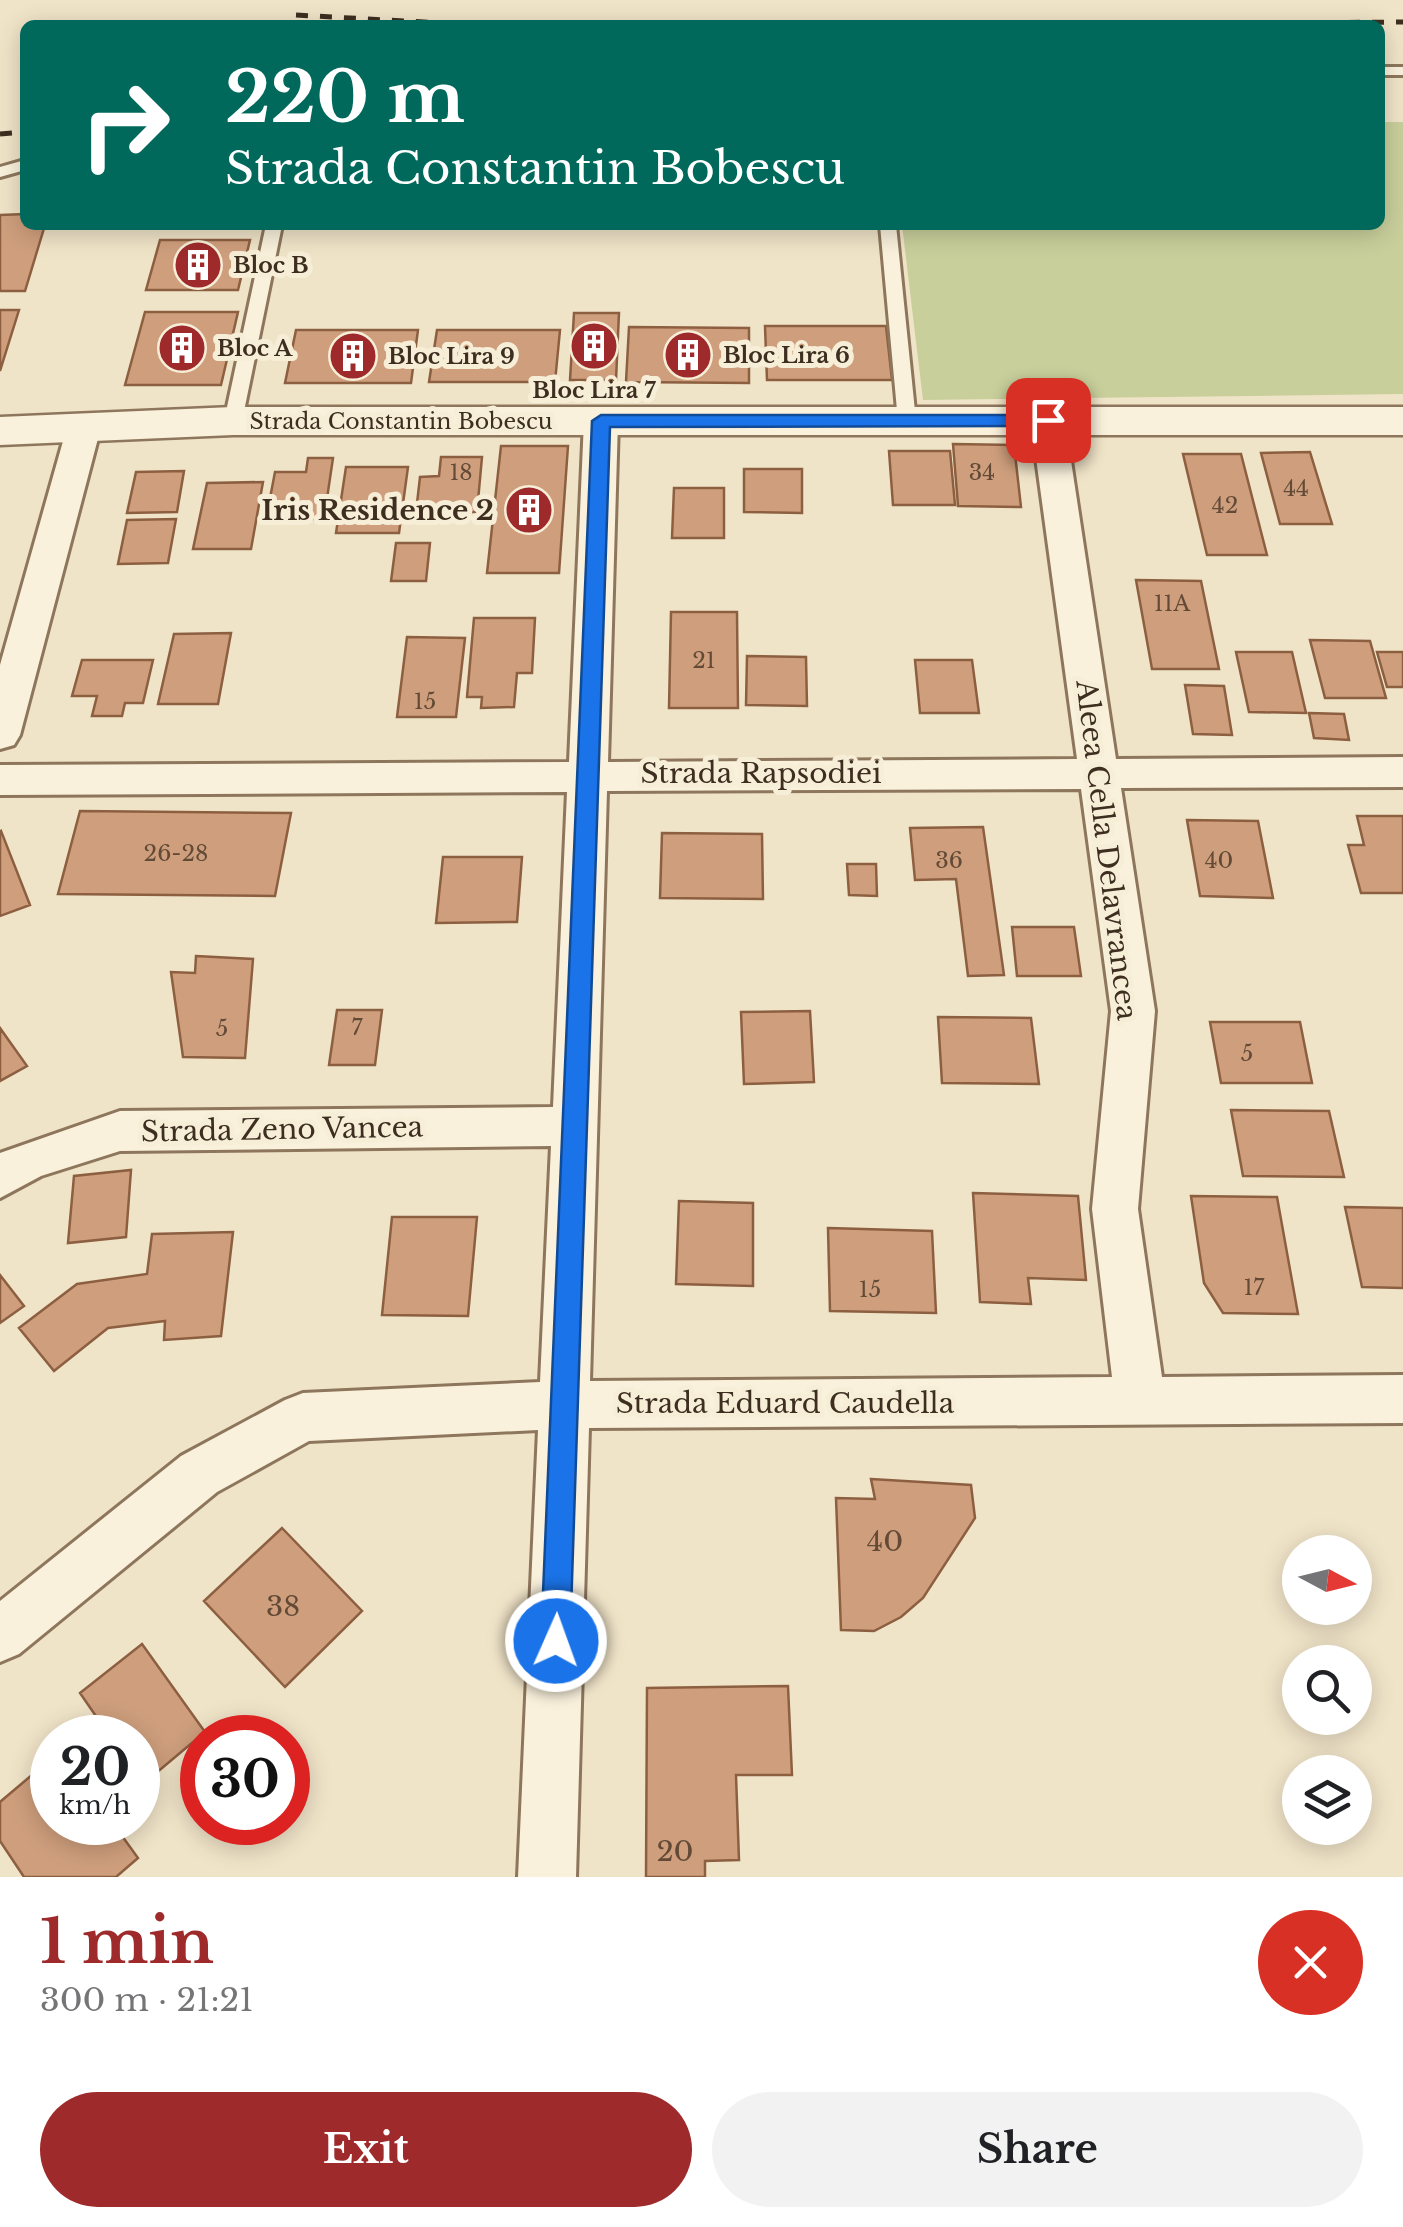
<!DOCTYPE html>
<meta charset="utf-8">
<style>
body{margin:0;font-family:"Libre Baskerville",serif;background:#f2f2f2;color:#202124;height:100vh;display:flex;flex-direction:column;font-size:38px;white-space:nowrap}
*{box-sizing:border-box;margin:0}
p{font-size:32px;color:#757577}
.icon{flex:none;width:55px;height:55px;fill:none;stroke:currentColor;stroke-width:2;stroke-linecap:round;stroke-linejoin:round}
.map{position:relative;height:1877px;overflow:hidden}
.panel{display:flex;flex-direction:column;background:#fff;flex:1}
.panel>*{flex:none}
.top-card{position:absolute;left:20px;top:20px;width:1365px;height:210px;border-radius:15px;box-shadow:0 5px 25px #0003;background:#00695c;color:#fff;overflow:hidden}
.needle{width:65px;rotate:97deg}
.fabs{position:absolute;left:1282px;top:1535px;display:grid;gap:20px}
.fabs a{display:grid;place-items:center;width:90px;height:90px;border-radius:50%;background:#fff;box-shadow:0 5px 25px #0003;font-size:50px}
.speed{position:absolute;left:30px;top:1715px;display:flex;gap:20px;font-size:50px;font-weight:700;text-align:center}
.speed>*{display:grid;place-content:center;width:130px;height:130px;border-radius:50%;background:#fff;box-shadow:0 5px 25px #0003;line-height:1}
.speed small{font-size:25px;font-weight:400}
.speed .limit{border:15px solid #d22;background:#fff;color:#111}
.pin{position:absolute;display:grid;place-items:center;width:85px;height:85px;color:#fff;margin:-42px;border-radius:20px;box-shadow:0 5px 15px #0006}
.me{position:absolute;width:110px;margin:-55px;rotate:2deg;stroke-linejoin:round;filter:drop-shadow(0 0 8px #0008)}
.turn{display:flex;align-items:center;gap:35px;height:210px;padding:0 40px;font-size:45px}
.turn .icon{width:130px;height:130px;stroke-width:2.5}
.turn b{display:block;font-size:70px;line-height:85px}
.round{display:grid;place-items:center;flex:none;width:105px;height:105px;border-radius:52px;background:#f2f2f2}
.head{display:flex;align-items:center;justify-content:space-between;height:170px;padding:0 40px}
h1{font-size:60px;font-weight:800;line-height:75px;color:#9e2a2b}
.button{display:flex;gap:20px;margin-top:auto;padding:20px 40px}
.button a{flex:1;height:115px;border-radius:60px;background:#9e2a2b;color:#fff;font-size:40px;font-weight:800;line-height:115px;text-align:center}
.button a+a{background:#f2f2f2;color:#202124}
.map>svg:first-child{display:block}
</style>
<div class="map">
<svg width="1403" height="1877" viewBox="0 0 1403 1877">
<rect width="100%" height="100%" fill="#f0e4c8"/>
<!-- green -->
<path fill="#c9cf9b" d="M1380 122H1403V394L923 400 902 225H1380Z"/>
<!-- building -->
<path fill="#cf9f7d" stroke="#8d5f41" stroke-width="2.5" d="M25 214V225H45L25 291H0V215Z
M160 240H250L238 290H146Z
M0 310H19L0 371Z
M145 312H238L221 385H125Z
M574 313H619L616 380H570Z
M765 326H886L892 380H767Z
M629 327 749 328V383L626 382Z
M296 330H418L411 383H285Z
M437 330H560L555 382H429Z
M953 444 1014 445 1021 507 958 506Z
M501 446H568L559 573H487Z
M889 451H950L955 505H893Z
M1310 452 1332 524H1280L1261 453Z
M1183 454H1241L1267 555H1207Z
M441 457H482L477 512H416L420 477 439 476Z
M308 458H333L324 519H266L275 472H306Z
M346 467H408L399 533H336Z
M744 469H802V513L744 512Z
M184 471 177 512 127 513 136 472Z
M263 482 251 549H193L207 483Z
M674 488H724V538H672Z
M176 519 168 563 118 564 127 520Z
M396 543H430L426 581H391Z
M1136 580 1201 581 1219 669H1152Z
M671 612H737L738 708H669Z
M474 618H535L532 673H517L514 707 481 708 482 697H467Z
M231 633 218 704H158L174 634Z
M407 637 465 638 456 717H397Z
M1310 640 1370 641 1386 698H1325Z
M1236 652H1292L1306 713 1249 712Z
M1377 652H1403V687H1387Z
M747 656 806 657 807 706 746 705Z
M82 660H153L143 703H125L122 716H92L97 696H72Z
M915 660H972L979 713H920Z
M1185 685 1224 686 1232 735 1193 734Z
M1309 713 1344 714 1349 740 1314 738Z
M80 811 291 813 275 896 58 894Z
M1357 816H1403V893H1361L1348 845H1364Z
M1187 820 1258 821 1273 898 1200 896Z
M983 827 1004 975 968 976 956 879 915 880 910 828Z
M1 831 30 905 0 916V832Z
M662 833 762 834 763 899 660 898Z
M443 857H522L517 922 436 923Z
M847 864H876L877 896 849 895Z
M1012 927H1074L1081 976H1017Z
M196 956 253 959 245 1058 183 1057 171 972 195 973Z
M337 1010H382L375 1065H329Z
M810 1011 814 1082 744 1084 741 1012Z
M938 1017 1031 1018 1039 1084 942 1083Z
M1210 1022H1300L1312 1083H1221Z
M0 1028 27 1066 0 1081Z
M1231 1110 1329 1111 1344 1177 1243 1176Z
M131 1170 126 1237 68 1243 74 1176Z
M973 1193 1078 1196 1086 1280 1028 1278 1031 1304 980 1302Z
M1191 1196 1277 1197 1298 1314 1223 1313 1204 1283Z
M679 1201 753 1203V1286L676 1284Z
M1345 1207 1403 1208V1288L1362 1287Z
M392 1217H477L468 1316 382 1315Z
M828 1228 932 1231 936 1313 830 1311Z
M233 1232 221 1336 164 1340 165 1321 108 1328 54 1371 19 1328 77 1284 147 1274 152 1234Z
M0 1275 24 1306 0 1323Z
M871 1479 971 1485 975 1518 923 1598 901 1617 874 1631 841 1630 836 1498 875 1499Z
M282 1528 362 1611 285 1687 204 1601Z
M142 1644 205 1732 143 1784 138 1776V1738H111L80 1693Z
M788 1686 792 1775H736L739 1860 705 1861V1877H646L647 1688Z
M52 1758V1822H112L138 1858 116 1877H24L0 1841V1802Z"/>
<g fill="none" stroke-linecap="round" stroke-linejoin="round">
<!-- service casing -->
<g stroke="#8d765c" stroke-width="6">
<path id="service" d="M1380 67H1403V75H1380Z
M25 160V170L0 177V167Z
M266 225H282L242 421 233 427 224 421Z
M880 225H896L916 421 907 427 898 421Z"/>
</g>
<!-- minor casing -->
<g stroke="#8d765c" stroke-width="6">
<path id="minor" d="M601 410 613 413 618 421 608 762 1077 759 1031 421 1036 413 1048 410 1060 413 1065 421 1116 759 1403 757V787L1121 788 1155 1011 1138 1209 1162 1377 1403 1375V1423L589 1428 576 1877H518L538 1430 309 1441 217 1492 19 1654 0 1662V1601L181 1456 285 1400 303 1393 540 1382 551 1146 120 1151 41 1176 0 1198V1153L120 1111 553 1107 567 792 0 795V765L569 762 584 421 589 413ZM1081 789 1111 1011 1092 1209 1112 1377 590 1381 607 791Z
M84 416 96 419 101 427 20 735 14 745 0 749V665L67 427 72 419Z"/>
</g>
<!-- tertiary casing -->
<g stroke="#8d765c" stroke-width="5">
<path id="tertiary" d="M233 407H1403V435H233L0 445V417Z"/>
</g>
<!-- service -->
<use href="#service" fill="#faf1dc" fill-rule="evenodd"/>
<!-- minor -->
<use href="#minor" fill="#faf1dc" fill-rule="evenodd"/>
<!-- tertiary -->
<use href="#tertiary" fill="#faf1dc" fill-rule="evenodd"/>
<!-- rail -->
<path stroke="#3d2e20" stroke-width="5" stroke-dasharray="12 12" stroke-linecap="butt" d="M296 15 477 25
M988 25 1403 22
M0 134 25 132"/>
</g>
<!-- route -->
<path fill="#1a73e8" stroke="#114b97" stroke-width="2.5" d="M601 415H1048L1057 420 1048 426 610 427 570 1641 566 1651 556 1655 545 1651 541 1641 592 421Z"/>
<!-- icons -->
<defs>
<g id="building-disc" transform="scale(2.5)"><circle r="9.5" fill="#9e2a2b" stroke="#f7eed8"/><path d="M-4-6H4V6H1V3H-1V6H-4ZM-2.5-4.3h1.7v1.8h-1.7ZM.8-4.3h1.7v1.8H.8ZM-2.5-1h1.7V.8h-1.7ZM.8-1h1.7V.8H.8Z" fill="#fff"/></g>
</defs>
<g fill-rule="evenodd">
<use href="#building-disc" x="198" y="265"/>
<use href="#building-disc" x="594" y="346"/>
<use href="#building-disc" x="182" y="348"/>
<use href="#building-disc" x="688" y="355"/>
<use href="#building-disc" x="353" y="356"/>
<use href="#building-disc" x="529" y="510"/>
</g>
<g text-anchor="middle" stroke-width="10" stroke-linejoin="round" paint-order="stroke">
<!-- far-poi labels -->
<g font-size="22" font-weight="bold" fill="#3d2e20" stroke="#f7eed8" text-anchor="start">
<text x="233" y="273">Bloc B</text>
<text x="217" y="356">Bloc A</text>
<text x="723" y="363">Bloc Lira 6</text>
<text x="388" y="364">Bloc Lira 9</text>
<text x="594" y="398" text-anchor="middle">Bloc Lira 7</text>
</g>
<!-- far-street labels -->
<g font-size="22" fill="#3d2e20" stroke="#f7eed8">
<text x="401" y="429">Strada Constantin Bobescu</text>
</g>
<!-- number labels -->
<g font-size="22" fill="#624a37">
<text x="461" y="480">18</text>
<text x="982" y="480">34</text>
<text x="1296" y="496">44</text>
<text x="1225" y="513">42</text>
<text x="1172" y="611">11A</text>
<text x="704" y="668">21</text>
<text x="425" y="709">15</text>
<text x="176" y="861">26-28</text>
<text x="949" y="868">36</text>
<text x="1219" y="868">40</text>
<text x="357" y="1035">7</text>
<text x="222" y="1036">5</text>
<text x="1247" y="1061">5</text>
<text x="1254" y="1295">17</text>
<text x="870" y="1297">15</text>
</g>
<!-- poi labels -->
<g font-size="28" font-weight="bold" fill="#3d2e20" stroke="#f7eed8" text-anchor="end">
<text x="494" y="520">Iris Residence 2</text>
</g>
<!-- street labels -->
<g font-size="28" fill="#3d2e20" stroke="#f7eed8">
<text x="761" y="783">Strada Rapsodiei</text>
<text transform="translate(1107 850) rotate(83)" y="10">Aleea Cella Delavrancea</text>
<text transform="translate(282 1129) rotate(-1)" y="10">Strada Zeno Vancea</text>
<text x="785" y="1413">Strada Eduard Caudella</text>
</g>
<!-- near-number labels -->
<g font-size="28" fill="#624a37">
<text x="885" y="1551">40</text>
<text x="283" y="1616">38</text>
<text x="675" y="1861">20</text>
</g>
</g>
</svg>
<div class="fabs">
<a><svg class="needle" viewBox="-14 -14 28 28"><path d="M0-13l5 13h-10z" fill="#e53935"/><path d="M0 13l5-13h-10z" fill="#757577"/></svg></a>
<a><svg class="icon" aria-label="search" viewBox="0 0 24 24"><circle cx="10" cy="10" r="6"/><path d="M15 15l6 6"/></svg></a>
<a><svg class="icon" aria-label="layers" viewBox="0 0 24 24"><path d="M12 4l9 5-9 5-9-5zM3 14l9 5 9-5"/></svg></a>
</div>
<div class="speed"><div>20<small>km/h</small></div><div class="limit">30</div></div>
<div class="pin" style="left:1048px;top:420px;background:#d93025"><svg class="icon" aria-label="arrive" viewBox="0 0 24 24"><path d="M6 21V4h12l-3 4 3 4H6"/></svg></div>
<svg class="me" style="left:556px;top:1641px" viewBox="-20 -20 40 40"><circle r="17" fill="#1a73e8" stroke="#fff" stroke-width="3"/><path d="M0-11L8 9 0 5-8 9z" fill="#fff"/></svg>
<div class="top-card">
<div class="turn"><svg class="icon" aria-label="right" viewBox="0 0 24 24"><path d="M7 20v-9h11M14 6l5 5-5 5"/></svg><div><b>220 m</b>Strada Constantin Bobescu</div></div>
</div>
</div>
<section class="panel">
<div class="head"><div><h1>1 min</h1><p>300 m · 21:21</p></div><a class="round" style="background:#d93025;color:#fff"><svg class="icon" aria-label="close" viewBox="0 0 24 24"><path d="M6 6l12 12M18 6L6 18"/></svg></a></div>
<div class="button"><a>Exit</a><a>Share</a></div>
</section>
